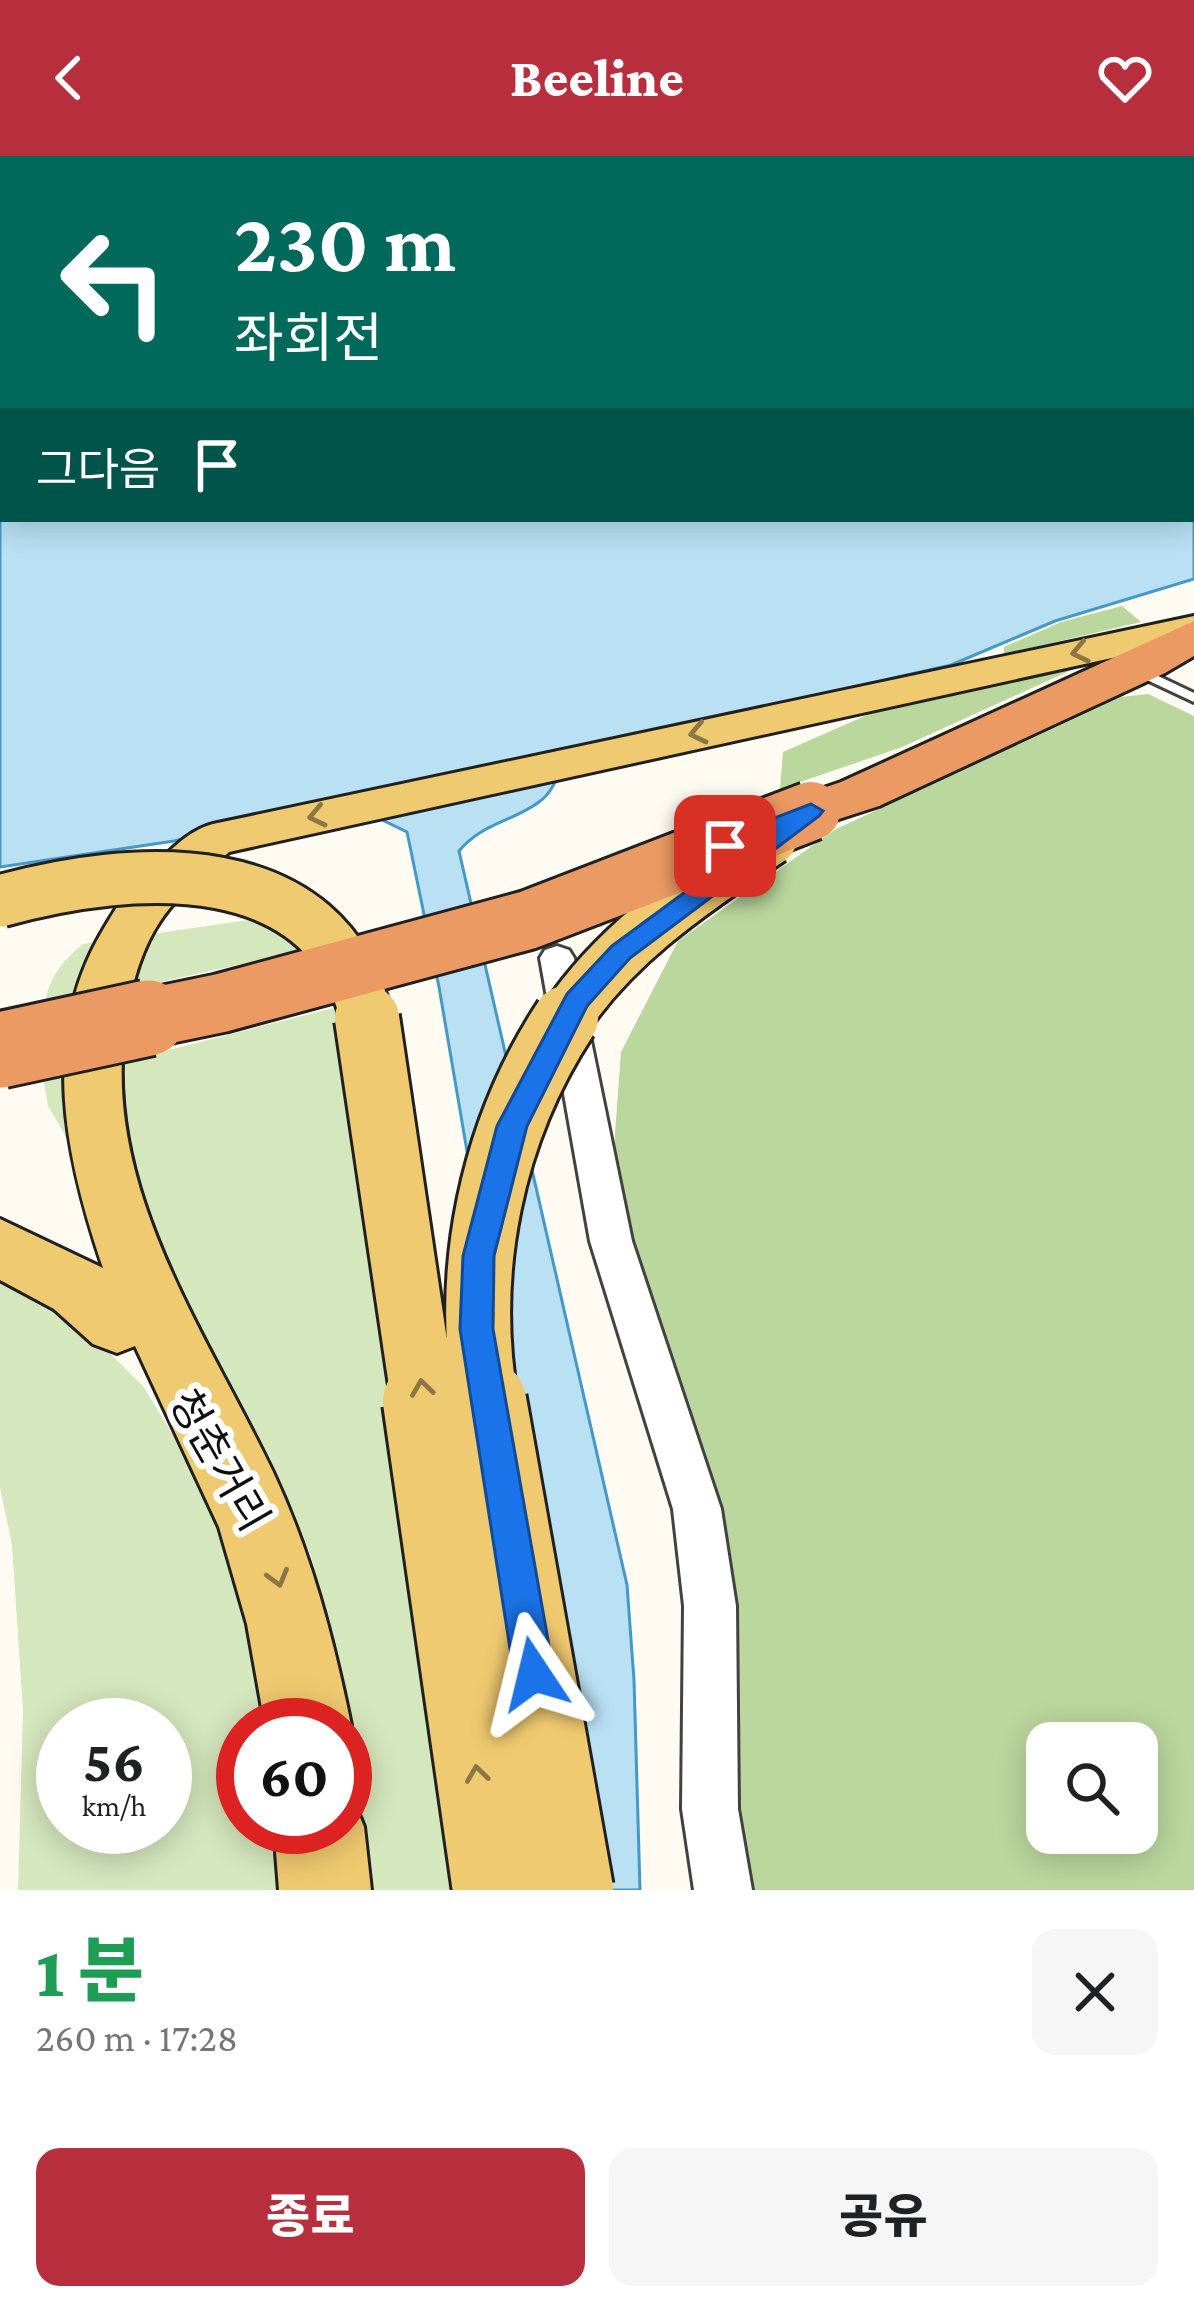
<!DOCTYPE html>
<html lang="ko">
<meta charset="utf-8">
<style>
body{margin:0;font-family:"Crimson Pro","Noto Sans KR",serif;background:#f6f6f6;color:#202124;height:100vh;display:flex;flex-direction:column;font-size:45px;white-space:nowrap}
*{box-sizing:border-box;margin:0}
p{font-size:39px;color:#757577}
.icon{flex:none;width:66px;height:66px;fill:none;stroke:currentColor;stroke-width:2;stroke-linecap:round;stroke-linejoin:round}
.map{position:relative;height:1734px;overflow:hidden}
.side{display:flex;flex-direction:column;background:#fff;flex:1}
.side>*{flex:none}
.hud{position:absolute;left:0px;top:0px;width:1194px;height:366px;box-shadow:0 6px 30px #0003;background:#00695c;color:#fff;overflow:hidden}
.buttons{position:absolute;left:1026px;top:1566px;display:grid;gap:24px}
.buttons a{display:grid;place-items:center;width:132px;height:132px;border-radius:24px;background:#fff;box-shadow:0 6px 30px #0003;font-size:60px}
.speed{position:absolute;left:36px;top:1542px;display:flex;gap:24px;font-size:60px;font-weight:700;text-align:center}
.speed>*{display:grid;place-content:center;width:156px;height:156px;border-radius:50%;background:#fff;box-shadow:0 6px 30px #0003;line-height:1}
.speed small{font-size:30px;font-weight:400}
.speed .limit{border:18px solid #d22;background:#fff;color:#111}
.pin{position:absolute;display:grid;place-items:center;width:102px;height:102px;color:#fff;margin:-51px;border-radius:24px;box-shadow:0 6px 18px #0006}
.me{position:absolute;width:132px;margin:-66px;rotate:350deg;stroke-linejoin:round;filter:drop-shadow(0 0 9px #0008)}
.turn{display:flex;align-items:center;gap:42px;height:252px;padding:0 36px;font-size:54px}
.turn .icon{width:156px;height:156px;stroke-width:2.5}
.turn b{display:block;font-size:84px;line-height:102px}
.then{display:flex;align-items:center;height:114px;padding:0 36px;background:#0003;gap:24px;font-size:45px}
.round{display:grid;place-items:center;flex:none;width:126px;height:126px;border-radius:24px;background:#f6f6f6}
.head{display:flex;align-items:center;justify-content:space-between;height:204px;padding:0 36px}
h1{font-size:72px;font-weight:800;line-height:90px;color:#1e9e55}
.primary-button{display:flex;gap:24px;margin-top:auto;padding:24px 36px}
.primary-button a{flex:1;height:138px;border-radius:24px;background:#b72f3c;color:#fff;font-size:48px;font-weight:800;line-height:138px;text-align:center}
.primary-button a+a{background:#f6f6f6;color:#202124}
header{display:flex;justify-content:space-between;align-items:center;height:156px;padding:0 36px;background:#b72f3c;color:#fff;font-size:54px;font-weight:800}
.map>svg:first-child{display:block}
</style>
<header><svg class="icon" aria-label="back" viewBox="0 0 24 24"><path d="M15 5l-7 7 7 7"/></svg>Beeline<svg class="icon" aria-label="heart" viewBox="0 0 24 24"><path d="M12 20l-8-8c-3-5 5-10 8-4 3-6 11-1 8 4z"/></svg></header>
<div class="map">
<svg width="1194" height="1734" viewBox="0 0 1194 1734">
<rect width="100%" height="100%" fill="#fefbf2"/>
<!-- farmland -->
<path fill="#f3efd3" d="M0 0H818L825 3H3L0 210Z"/>
<!-- green -->
<path fill="#d5e7bd" fill-rule="evenodd" d="M255 763 307 794 45 851C46 825 63 804 83 788Z
M341 850 458 1734H365L337 1513 311 1400 270 1301 71 989 48 950 44 926Z
M0 1117 60 1148 143 1230 201 1325 246 1432 267 1569H243V1671H277L283 1734H18L23 1554 12 1389 0 1331ZM63 1569H165V1671H63Z"/>
<!-- forest -->
<path fill="#bad79d" fill-rule="evenodd" d="M1122 450 1141 466 1004 498V491L1061 466Z
M1089 506 902 591 780 633 783 596 883 552Z
M1148 538 1194 560V1734H742L732 1448 613 1005 621 896 678 785 836 673 1121 541ZM1047 1587H1137V1677H1047Z"/>
<!-- water -->
<path fill="#b9e0f3" stroke="#4599c6" stroke-width="3" d="M1194 71V423L1055 465 951 509 567 596C560 613 555 635 539 646 512 666 482 667 459 695L627 1429 634 1524 640 1734H593L439 831 407 676 380 663 312 653 174 685 0 711V224L3 363H1191Z"/>
<g fill="none" stroke-linecap="round" stroke-linejoin="round">
<!-- stream -->
<path stroke="#4599c6" stroke-width="4.5" d="M830 0 837 3"/>
<!-- lane casing -->
<g stroke="#424242" stroke-width="6">
<path id="lane" d="M1135 509 1194 537V546L1130 516V510Z"/>
</g>
<!-- street casing -->
<g stroke="#424242" stroke-width="6">
<path id="street" d="M111 0H125L110 3Z
M591 0H607L609 3H593Z
M557 790 569 794 574 802 632 1085 721 1353 736 1450 738 1653 752 1734H694L682 1653 684 1450 673 1353 590 1085 540 802 545 794Z"/>
</g>
<!-- primary casing -->
<g stroke="#202020" stroke-width="6">
<path id="primary" d="M1194 460V484L229 696C210 715 187 732 169 753 146 781 134 818 128 853 94 1021 204 1172 273 1316 311 1397 333 1481 351 1569L345 1583V1569H265L247 1468 219 1371 135 1190 117 1197 93 1188 54 1153 0 1124V1063L103 1112C65 1000 39 881 103 774 116 752 127 733 147 716 168 698 186 675 213 668Z
M345 1637 351 1639 364 1671 371 1734H279L274 1671H345Z"/>
</g>
<!-- highway casing -->
<g stroke="#202020" stroke-width="6">
<path id="highway" d="M1194 465V500L1165 517 879 650 811 672 791 667 783 655 791 643 841 626Z"/>
</g>
<!-- lane -->
<use href="#lane" fill="#fff" fill-rule="evenodd"/>
<!-- street -->
<use href="#street" fill="#fff" fill-rule="evenodd"/>
<!-- primary -->
<use href="#primary" fill="#f0ca70" fill-rule="evenodd"/>
<!-- highway -->
<use href="#highway" fill="#ec9a63" fill-rule="evenodd"/>
<!-- primary-bridge-far2 casing -->
<g stroke="#202020" stroke-width="57" stroke-linecap="butt">
<path id="primary-bridge-far2" d="M0 745C133 708 329 694 367 865
M564 865C616 786 693 736 771 683"/>
</g>
<!-- primary-bridge-far1 casing -->
<g stroke="#202020" stroke-width="70" stroke-linecap="butt">
<path id="primary-bridge-far1" d="M367 862 424 1248
M486 1248C463 1115 491 976 566 862"/>
</g>
<!-- primary-bridge casing -->
<g stroke="#202020" stroke-width="88" stroke-linecap="butt">
<path id="primary-bridge" d="M424 1245 494 1734
M485 1245 572 1734"/>
</g>
<!-- highway-bridge-far1 casing -->
<g stroke="#202020" stroke-width="64" stroke-linecap="butt">
<path id="highway-bridge-far1" d="M134 865 221 847 528 764 811 655"/>
</g>
<!-- highway-bridge casing -->
<g stroke="#202020" stroke-width="81" stroke-linecap="butt">
<path id="highway-bridge" d="M0 894 148 862"/>
</g>
<!-- primary-bridge-far2 -->
<use href="#primary-bridge-far2" stroke="#f0ca70" stroke-width="51"/>
<!-- primary-bridge-far1 -->
<use href="#primary-bridge-far1" stroke="#f0ca70" stroke-width="64"/>
<!-- primary-bridge -->
<use href="#primary-bridge" stroke="#f0ca70" stroke-width="82"/>
<!-- highway-bridge-far1 -->
<use href="#highway-bridge-far1" stroke="#ec9a63" stroke-width="58"/>
<!-- highway-bridge -->
<use href="#highway-bridge" stroke="#ec9a63" stroke-width="75"/>
</g>
<!-- one-way arrows -->
<defs><path id="oneway-chevron" d="M-2-3.5L2.5 0L-2 3.5" fill="none" stroke-width="1.6" stroke-linecap="round" stroke-linejoin="round" transform="scale(3)"/></defs>
<g stroke="#8b7644">
<use href="#oneway-chevron" transform="translate(1080 496) rotate(168)"/>
<use href="#oneway-chevron" transform="translate(698 577) rotate(168)"/>
<use href="#oneway-chevron" transform="translate(317 660) rotate(168)"/>
<use href="#oneway-chevron" transform="translate(422 1232) rotate(-98)"/>
<use href="#oneway-chevron" transform="translate(278 1422) rotate(74)"/>
<use href="#oneway-chevron" transform="translate(477 1618) rotate(-98)"/>
</g>
<!-- route -->
<path fill="#1a73e8" stroke="#114b97" stroke-width="3" d="M811 648 823 655 819 660 630 802 587 850 527 970 494 1100 493 1173 554 1518 548 1532 534 1538 520 1532 514 1518 460 1173 463 1100 497 970 567 838 612 790 749 689 725 697 717 695V684Z"/>
<g text-anchor="middle" stroke-width="12" stroke-linejoin="round" paint-order="stroke">
<!-- near-street labels -->
<g font-size="42" fill="#0f0f0f" stroke="#fff">
<text transform="translate(220 1304) rotate(60)" y="15">청춘거리</text>
</g>
</g>
</svg>
<div class="buttons">
<a><svg class="icon" aria-label="search" viewBox="0 0 24 24"><circle cx="10" cy="10" r="6"/><path d="M15 15l6 6"/></svg></a>
</div>
<div class="speed"><div>56<small>km/h</small></div><div class="limit">60</div></div>
<div class="pin" style="left:725px;top:690px;background:#d93025"><svg class="icon" aria-label="arrive" viewBox="0 0 24 24"><path d="M6 21V4h12l-3 4 3 4H6"/></svg></div>
<svg class="me" style="left:534px;top:1518px" viewBox="-20 -20 40 40"><path d="M0-17L14 15 0 8-14 15z" fill="#1a73e8" stroke="#fff" stroke-width="4"/></svg>
<div class="hud">
<div class="turn"><svg class="icon" aria-label="left" viewBox="0 0 24 24"><path d="M17 20v-9H6M10 6l-5 5 5 5"/></svg><div><b>230 m</b>좌회전</div></div>
<div class="then">그다음<svg class="icon" aria-label="arrive" viewBox="0 0 24 24"><path d="M6 21V4h12l-3 4 3 4H6"/></svg></div>
</div>
</div>
<section class="side">
<div class="head"><div><h1>1 분</h1><p>260 m · 17:28</p></div><a class="round"><svg class="icon" aria-label="close" viewBox="0 0 24 24"><path d="M6 6l12 12M18 6L6 18"/></svg></a></div>
<div class="primary-button"><a>종료</a><a>공유</a></div>
</section>
